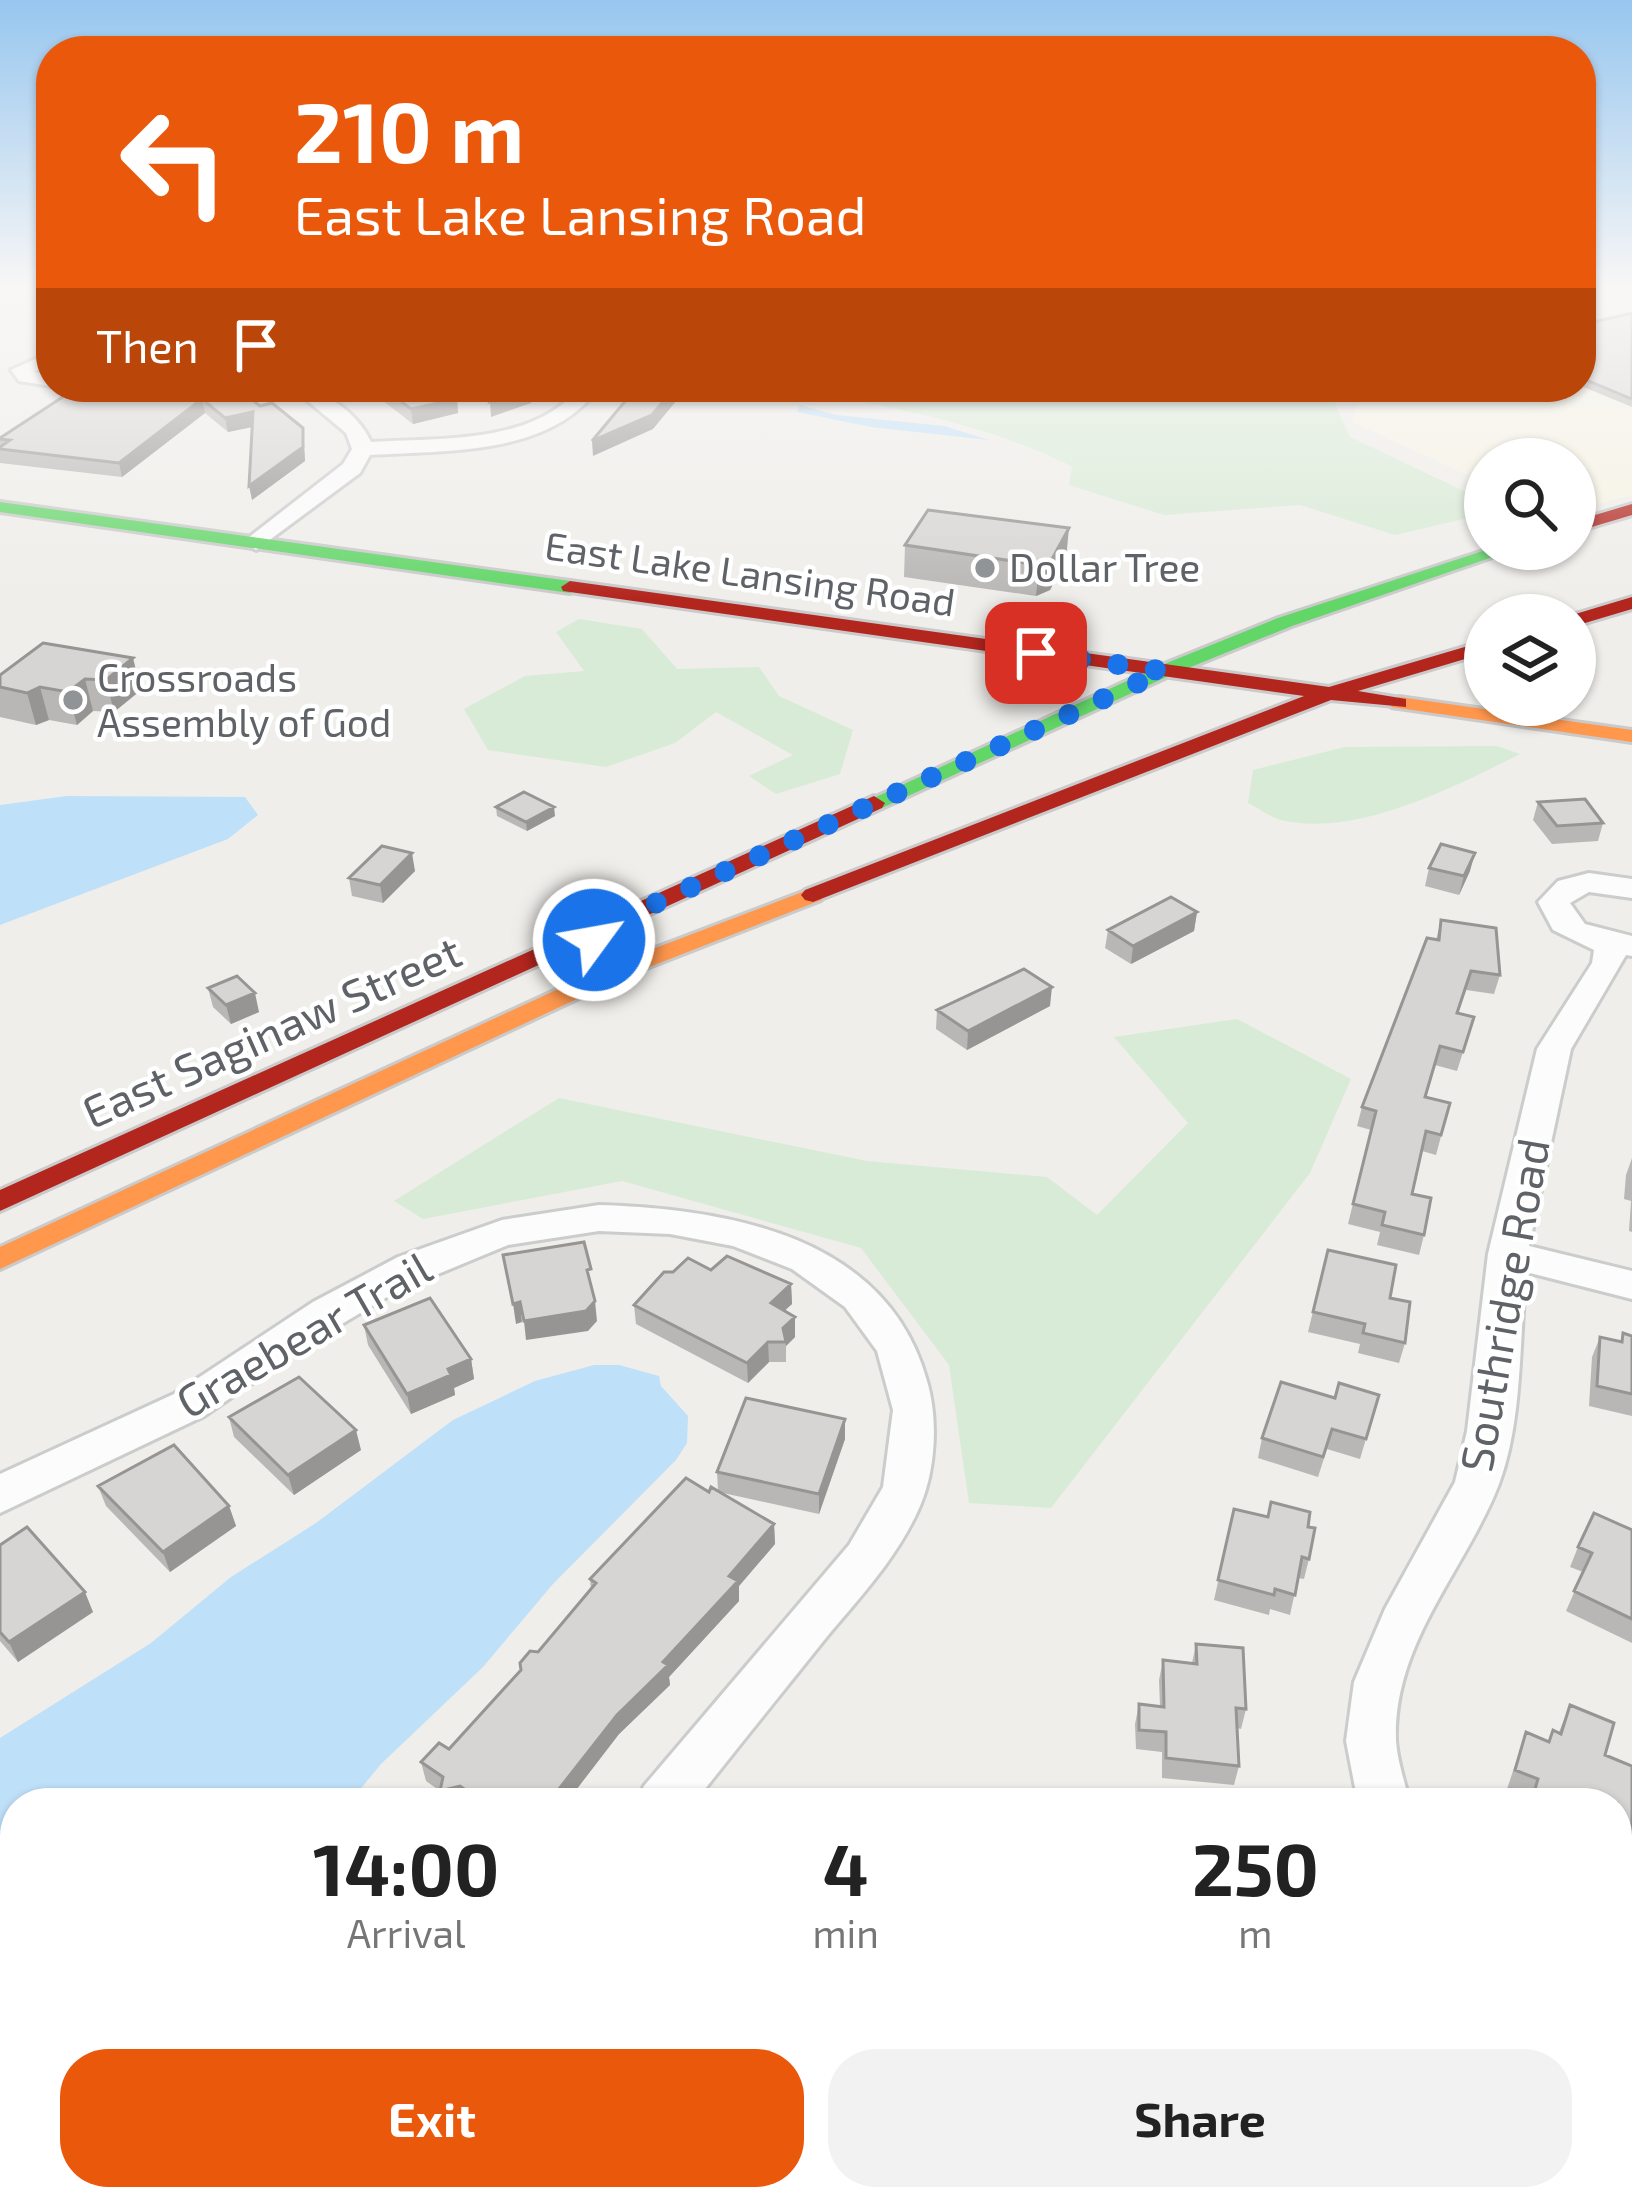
<!DOCTYPE html>
<style>
body{margin:0;font-family:"Exo 2",sans-serif;background:#f2f2f2;color:#222;height:100vh;display:flex;flex-direction:column;font-size:45px;white-space:nowrap}
*{box-sizing:border-box;margin:0}
p{font-size:39px;color:#767676}
.icon{flex:none;width:66px;height:66px;fill:none;stroke:currentColor;stroke-width:2;stroke-linecap:round;stroke-linejoin:round}
.map{position:relative;flex:1;overflow:hidden}
.sheet{position:absolute;left:0px;top:1788px;width:1632px;height:423px;display:flex;flex-direction:column;background:#fff;border-radius:48px 48px 0 0;box-shadow:0 3px 9px #0004}
.sheet>*{flex:none}
.hud{position:absolute;left:36px;top:36px;width:1560px;height:366px;border-radius:48px;box-shadow:0 3px 9px #0004;background:#ea580c;color:#fff;overflow:hidden}
.fabs{position:absolute;left:1464px;top:438px;display:grid;gap:24px}
.fabs a{display:grid;place-items:center;width:132px;height:132px;border-radius:50%;background:#fff;box-shadow:0 3px 9px #0004;font-size:60px}
.pin{position:absolute;display:grid;place-items:center;width:102px;height:102px;color:#fff;margin:-51px;border-radius:24px;box-shadow:0 6px 18px #0006}
.me{position:absolute;width:132px;margin:-66px;rotate:58deg;stroke-linejoin:round;filter:drop-shadow(0 0 9px #0008)}
.turn{display:flex;align-items:center;gap:42px;height:252px;padding:0 60px;font-size:54px}
.turn .icon{width:156px;height:156px;stroke-width:2.5}
.turn b{display:block;font-size:84px;line-height:102px}
.then{display:flex;align-items:center;height:114px;padding:0 60px;background:#0003;gap:24px;font-size:45px}
.eta{display:flex;justify-content:space-evenly;align-items:center;height:204px;text-align:center}
.eta b{font-size:72px;font-weight:700;line-height:84px}
.action{display:flex;gap:24px;margin-top:auto;padding:24px 60px}
.action a{flex:1;height:138px;border-radius:48px;background:#ea580c;color:#fff;font-size:48px;font-weight:700;line-height:138px;text-align:center}
.action a+a{background:#f2f2f2;color:#222}
.map>svg:first-child{display:block}
</style>
<div class="map">
<svg width="1632" height="2209" viewBox="0 0 1632 2209">
<rect width="100%" height="100%" fill="#efeeea"/>
<!-- commercial -->
<path fill="#f7f3e4" d="M1581 289H1632V495L1575 510V459H1485V483L1352 422 1362 387H1581Z"/>
<!-- green -->
<path fill="#d8ebd6" d="M805 387H1343L1335 404 1350 437 1464 491 1485 506V514L1395 535 1300 505 1164 515 1069 485 1072 466C989 426 904 409 814 393Z
M579 619 642 629 677 669 759 667 779 696 853 730 840 774 776 794 749 776 793 755 716 712 675 743 606 767 488 750 464 709 525 676 584 671 556 632Z
M1497 746 1520 754C1454 787 1356 838 1281 820 1270 817 1258 808 1248 803L1253 770 1345 747Z
M1237 1019 1351 1079 1310 1173 1051 1508 969 1503 949 1365 861 1248 622 1181 423 1219 394 1201 559 1098 867 1161 1047 1177 1097 1215 1188 1123 1114 1037Z
M797 2196H1195L1198 2209H791Z"/>
<!-- water -->
<path fill="#bfe0f9" d="M800 405 837 415 944 426 989 440 871 427 797 412Z
M67 796 245 797 258 815 228 839 0 925V805Z
M594 1365H619L659 1376 661 1386 688 1416 687 1443 676 1460 553 1584 483 1667 381 1764 349 1803H15V2196H81L67 2209H0V1738L151 1643 231 1577 316 1523 453 1420 535 1381Z"/>
<g fill="none" stroke-linecap="round" stroke-linejoin="round">
<!-- street casing -->
<g stroke="#cbcccc" stroke-width="6">
<path id="street" d="M51 352V365L34 372 51 374V386L19 381 11 370Z
M291 387C322 387 358 413 371 442 436 438 535 445 579 387H599C551 456 447 450 370 455L360 473 256 550 244 543 248 538 343 464 352 449 346 433Z
M1589 873 1632 879V898L1589 892 1570 903 1585 924 1632 936V956L1626 955 1571 1049 1529 1246 1632 1271V1299L1526 1272C1519 1340 1523 1420 1499 1484 1466 1569 1393 1643 1396 1740 1397 1760 1405 1783 1410 1803H1358L1346 1741 1354 1682 1385 1609 1455 1482 1467 1431 1488 1254 1537 1049 1592 963 1594 950 1553 930 1538 902 1558 881Z
M599 1205C729 1209 887 1236 927 1381 938 1418 936 1469 920 1506 898 1557 860 1597 825 1639 781 1694 737 1748 694 1803H636L644 1786 849 1545 883 1487 893 1410 877 1351 845 1307 792 1269 733 1246 670 1234 599 1231 508 1245 397 1291 315 1340 204 1416 0 1513V1474L174 1394 313 1302 398 1257 502 1220Z
M1617 2019 1632 2025V2082L1617 2076Z
M403 2196H468L463 2209H398Z"/>
</g>
<!-- fast casing -->
<g stroke="#cacacb" stroke-width="6">
<path id="fast" d="M0 502 570 581 579 587 570 593 0 512Z
M1489 549H1516L1292 626 1171 675 882 808H866L863 803 1157 667 1278 618Z"/>
</g>
<!-- slow casing -->
<g stroke="#cacacb" stroke-width="6">
<path id="slow" d="M1399 697 1632 730V742L1392 707 1389 703Z
M813 888 821 890 825 895 821 900 626 976 0 1269V1247L608 966Z"/>
</g>
<!-- jam casing -->
<g stroke="#cacacb" stroke-width="6">
<path id="jam" d="M1632 504V515L1575 532V521Z
M570 581 1329 687 1485 641V653L1358 691 1406 699V707L1331 700 813 902 805 900 801 895 805 890 1304 696 563 591 561 587Z
M1632 597V609L1575 626 1572 615Z
M874 796 885 803 882 808 0 1211V1190Z"/>
</g>
<!-- street -->
<use href="#street" fill="#fdfcfc" fill-rule="evenodd"/>
<!-- fast -->
<use href="#fast" fill="#63d668" fill-rule="evenodd"/>
<!-- slow -->
<use href="#slow" fill="#ff974d" fill-rule="evenodd"/>
<!-- jam -->
<use href="#jam" fill="#b3261e" fill-rule="evenodd"/>
</g>
<!-- wall -->
<path fill="#b8b7b5" d="M41 289H51V298Z
M1632 313V407L1581 386V325Z
M223 387 220 390 260 406 303 428 305 461 252 500 253 427 228 432 205 413 122 477 0 463V438Z
M365 387H438L457 399 458 413 413 424Z
M905 545 1066 559 1050 590 1036 596 904 577Z
M43 643 141 690 114 712 93 711 77 725 49 720 36 725 0 717V675Z
M1538 802 1603 823 1598 841 1552 844 1533 820Z
M496 807 555 816 527 831 497 816Z
M1429 868 1470 871 1459 895 1425 886Z
M415 871 383 903 352 896 349 878Z
M1197 912 1194 931 1131 964 1105 948 1108 930Z
M1441 920 1500 975 1494 994 1466 990 1458 1014 1474 1017 1457 1071 1435 1065 1426 1098 1450 1103 1436 1155 1422 1151 1412 1194 1424 1235 1419 1255 1377 1245 1380 1232 1348 1224 1371 1130 1357 1126 1362 1107 1436 940Z
M208 988 259 1012 231 1024 213 1007Z
M1050 1006 967 1050 936 1029 937 1010Z
M1632 1158V1232L1629 1231 1631 1201 1624 1199 1626 1175Z
M1328 1250 1390 1298 1405 1343 1399 1363 1358 1353 1360 1344 1308 1332Z
M711 1270 791 1284 792 1304 784 1311 795 1317V1337L786 1346V1362H769L748 1383 636 1324 634 1305Z
M364 1325 471 1359 474 1379 454 1388 455 1395 411 1414 368 1345Z
M1623 1333 1632 1336V1416L1589 1406 1592 1357 1600 1337 1620 1342Z
M1379 1395 1360 1459 1327 1449 1318 1477 1258 1458 1262 1438 1335 1398Z
M229 1417 361 1450 294 1495 234 1437Z
M845 1439 819 1514 723 1493 774 1524 775 1544 739 1586V1601L669 1677 670 1685 619 1734 566 1803H443L440 1791 426 1781 421 1762 449 1749 538 1652 591 1589 590 1579 709 1492 718 1490 717 1472Z
M98 1486 229 1506 236 1526 170 1572 106 1506Z
M1234 1509 1308 1527 1309 1559 1304 1579 1298 1578 1290 1615 1270 1609 1269 1615 1214 1600Z
M1632 1530V1643L1566 1611 1583 1572 1570 1567 1578 1547Z
M0 1545 93 1612 18 1662 0 1641Z
M1196 1644 1246 1709 1241 1729 1237 1728 1239 1766 1234 1785 1162 1778V1752L1136 1749 1135 1724 1139 1704 1160 1706 1159 1680 1163 1660 1192 1663Z
M1570 1705 1605 1755 1632 1766V1856L1621 1851 1617 1858V1803H1528L1530 1798 1507 1789 1526 1732 1548 1741 1553 1730 1559 1732Z
M581 2196H704L702 2201 708 2204 709 2209H609Z
M1512 2196H1617L1632 2209H1526L1527 2203Z"/>
<!-- shaded-wall -->
<path fill="#969594" d="M530 387H538L531 403 491 417 490 402Z
M675 387H683L682 394 653 429 593 456 592 441Z
M202 399 205 413 122 477 119 463Z
M457 399 458 413 413 424 411 409Z
M253 412 256 426 228 432 225 418Z
M303 428 305 461 252 500 249 486Z
M1069 528 1066 559 1050 590 1036 596 1039 565Z
M133 658 141 690 114 712 106 680Z
M85 679 93 711 77 725 68 692Z
M40 687 49 720 36 725 27 693Z
M554 807 555 816 527 831 526 822Z
M412 853 415 871 383 903 380 885Z
M1475 853 1470 871 1459 895 1464 876Z
M1197 912 1194 931 1131 964 1133 946Z
M1052 987 1050 1006 967 1050 968 1031Z
M255 993 259 1012 231 1024 226 1005Z
M791 1284 792 1304 771 1323V1303Z
M595 1301 597 1321 588 1331 526 1340 524 1321Z
M520 1302 522 1322 516 1324 513 1304Z
M795 1317V1337L786 1346 783 1328Z
M768 1342 769 1362 748 1383 747 1363Z
M471 1359 474 1379 454 1388 455 1395 411 1414 407 1394 448 1369Z
M845 1419V1439L819 1514V1494Z
M356 1430 361 1450 294 1495 288 1475Z
M229 1506 236 1526 170 1572 163 1552Z
M774 1524 775 1544 739 1586V1601L669 1677 670 1685 619 1734 566 1803H548L617 1715 663 1662 729 1576Z
M85 1592 93 1612 18 1662 9 1642Z
M460 1786 463 1803H443L440 1791Z"/>
<!-- building -->
<path fill="#d6d5d3" stroke="#969594" stroke-width="3" d="M1632 313V399L1581 378V325Z
M78 387H207L205 389 242 392 260 406 272 403 303 428V447L249 486 253 412 225 418 202 399 119 463 0 449V447L10 440 0 439V438Z
M382 387H438L457 399 411 409Z
M496 387H530L490 402Z
M637 387H675L652 415 592 441Z
M928 510 1069 528 1052 559 1039 565 905 545Z
M43 643 133 658 106 680 85 679 68 692 40 687 27 693 0 687V675Z
M524 792 554 807 526 822 496 807Z
M1585 799 1603 823 1557 826 1538 802Z
M1441 844 1475 853 1464 876 1429 868Z
M382 846 412 853 380 885 349 878Z
M1171 897 1197 912 1133 946 1108 930Z
M1441 920 1496 928 1500 975 1471 971 1457 1013 1474 1017 1463 1052 1440 1046 1425 1097 1450 1103 1441 1135 1426 1131 1412 1194 1431 1198 1424 1235 1382 1225 1385 1212 1353 1204 1376 1111 1362 1107 1427 938 1439 940Z
M1024 969 1052 987 968 1031 937 1010Z
M237 976 255 993 226 1005 208 988Z
M584 1242 591 1269 587 1270 595 1301 586 1311 524 1321 520 1302 513 1304 503 1255Z
M1328 1250 1396 1265 1390 1298 1410 1302 1405 1343 1363 1333 1365 1324 1313 1312Z
M727 1256 791 1284 771 1303 795 1317 783 1328 786 1342H768L747 1363 634 1305 664 1272H673L688 1258 711 1270Z
M430 1298 471 1359 448 1369 451 1375 407 1394 364 1325Z
M1623 1333 1632 1336V1394L1597 1386 1600 1337 1622 1342Z
M299 1377 356 1430 288 1475 229 1417Z
M1281 1382 1335 1398 1339 1383 1379 1395 1366 1439 1332 1429 1323 1457 1262 1438Z
M746 1398 845 1419 819 1494 717 1472Z
M174 1445 229 1506 163 1552 98 1486Z
M686 1478 709 1492 711 1487 774 1524 729 1576 738 1581 663 1662 668 1665 617 1715 548 1803H485L460 1786 440 1791 443 1777 421 1762 439 1743 449 1749 521 1670 520 1663 530 1651 538 1652 596 1583 590 1579Z
M1271 1502 1310 1512 1308 1527 1315 1528 1309 1559 1302 1557 1295 1595 1275 1589 1274 1595 1218 1580 1234 1509 1268 1517Z
M1594 1513 1632 1530V1619L1574 1591 1592 1553 1578 1547Z
M27 1527 85 1592 9 1642 0 1632V1545Z
M1196 1644 1243 1648 1246 1709 1236 1708 1239 1766 1166 1758V1732L1139 1730V1704L1164 1707 1163 1660 1197 1664Z
M1570 1705 1614 1723 1605 1755 1632 1766V1832L1630 1831 1628 1839 1617 1834V1803H1531L1538 1779 1515 1770 1526 1732 1549 1742 1553 1730 1561 1734Z
M1617 2185 1632 2192V2209H1533L1535 2196H1617Z
M144 2196H300L315 2209H132Z
M615 2196H695L708 2204 706 2209H643Z"/>
<!-- sky -->
<linearGradient id="sky" x2="0" y2="1"><stop stop-color="#97c6ef"/><stop offset="0.48" stop-color="#f8f7f6"/><stop offset="1" stop-color="#f8f7f6" stop-opacity="0"/></linearGradient>
<rect width="1632" height="599" fill="url(#sky)"/>
<g fill="none" stroke-linecap="round" stroke-linejoin="round">
<!-- route -->
<path stroke="#1a73e8" stroke-width="21" stroke-dasharray="0 37.8" d="M594 940 597 930 1164 671 1036 653"/>
</g>
<!-- markers -->
<g fill="#919496" stroke="#fff" stroke-width="4.5">
<circle cx="985" cy="568" r="12"/>
<circle cx="73" cy="700" r="12"/>
</g>
<g text-anchor="middle" stroke-width="9" stroke-linejoin="round" paint-order="stroke">
<!-- far-poi labels -->
<g font-size="39" fill="#5f6368" stroke="#fff" text-anchor="start">
<text x="1009" y="582">Dollar Tree</text>
<text x="97" y="692">Crossroads<tspan x="97" dy="45">Assembly of God</tspan></text>
</g>
<!-- far-street labels -->
<g font-size="39" fill="#5f6368" stroke="#fff">
<text transform="translate(750 574) rotate(8)" y="14">East Lake Lansing Road</text>
</g>
<!-- street labels -->
<g font-size="45" fill="#5f6368" stroke="#fff">
<text transform="translate(272 1032) rotate(-24)" y="16">East Saginaw Street</text>
<text transform="translate(1505 1305) rotate(-80)" y="16">Southridge Road</text>
<text transform="translate(304 1335) rotate(-30)" y="16">Graebear Trail</text>
</g>
</g>
</svg>
<div class="fabs">
<a><svg class="icon" aria-label="search" viewBox="0 0 24 24"><circle cx="10" cy="10" r="6"/><path d="M15 15l6 6"/></svg></a>
<a><svg class="icon" aria-label="layers" viewBox="0 0 24 24"><path d="M12 4l9 5-9 5-9-5zM3 14l9 5 9-5"/></svg></a>
</div>
<div class="pin" style="left:1036px;top:653px;background:#d93025"><svg class="icon" aria-label="arrive" viewBox="0 0 24 24"><path d="M6 21V4h12l-3 4 3 4H6"/></svg></div>
<svg class="me" style="left:594px;top:940px" viewBox="-20 -20 40 40"><circle r="17" fill="#1a73e8" stroke="#fff" stroke-width="3"/><path d="M0-11L8 9 0 5-8 9z" fill="#fff"/></svg>
<div class="hud">
<div class="turn"><svg class="icon" aria-label="left" viewBox="0 0 24 24"><path d="M17 20v-9H6M10 6l-5 5 5 5"/></svg><div><b>210 m</b>East Lake Lansing Road</div></div>
<div class="then">Then<svg class="icon" aria-label="arrive" viewBox="0 0 24 24"><path d="M6 21V4h12l-3 4 3 4H6"/></svg></div>
</div>
<section class="sheet">
<div class="eta">
<div><b>14:00</b><p>Arrival</p></div>
<div><b>4</b><p>min</p></div>
<div><b>250</b><p>m</p></div>
</div>
<div class="action"><a>Exit</a><a>Share</a></div>
</section>
</div>
